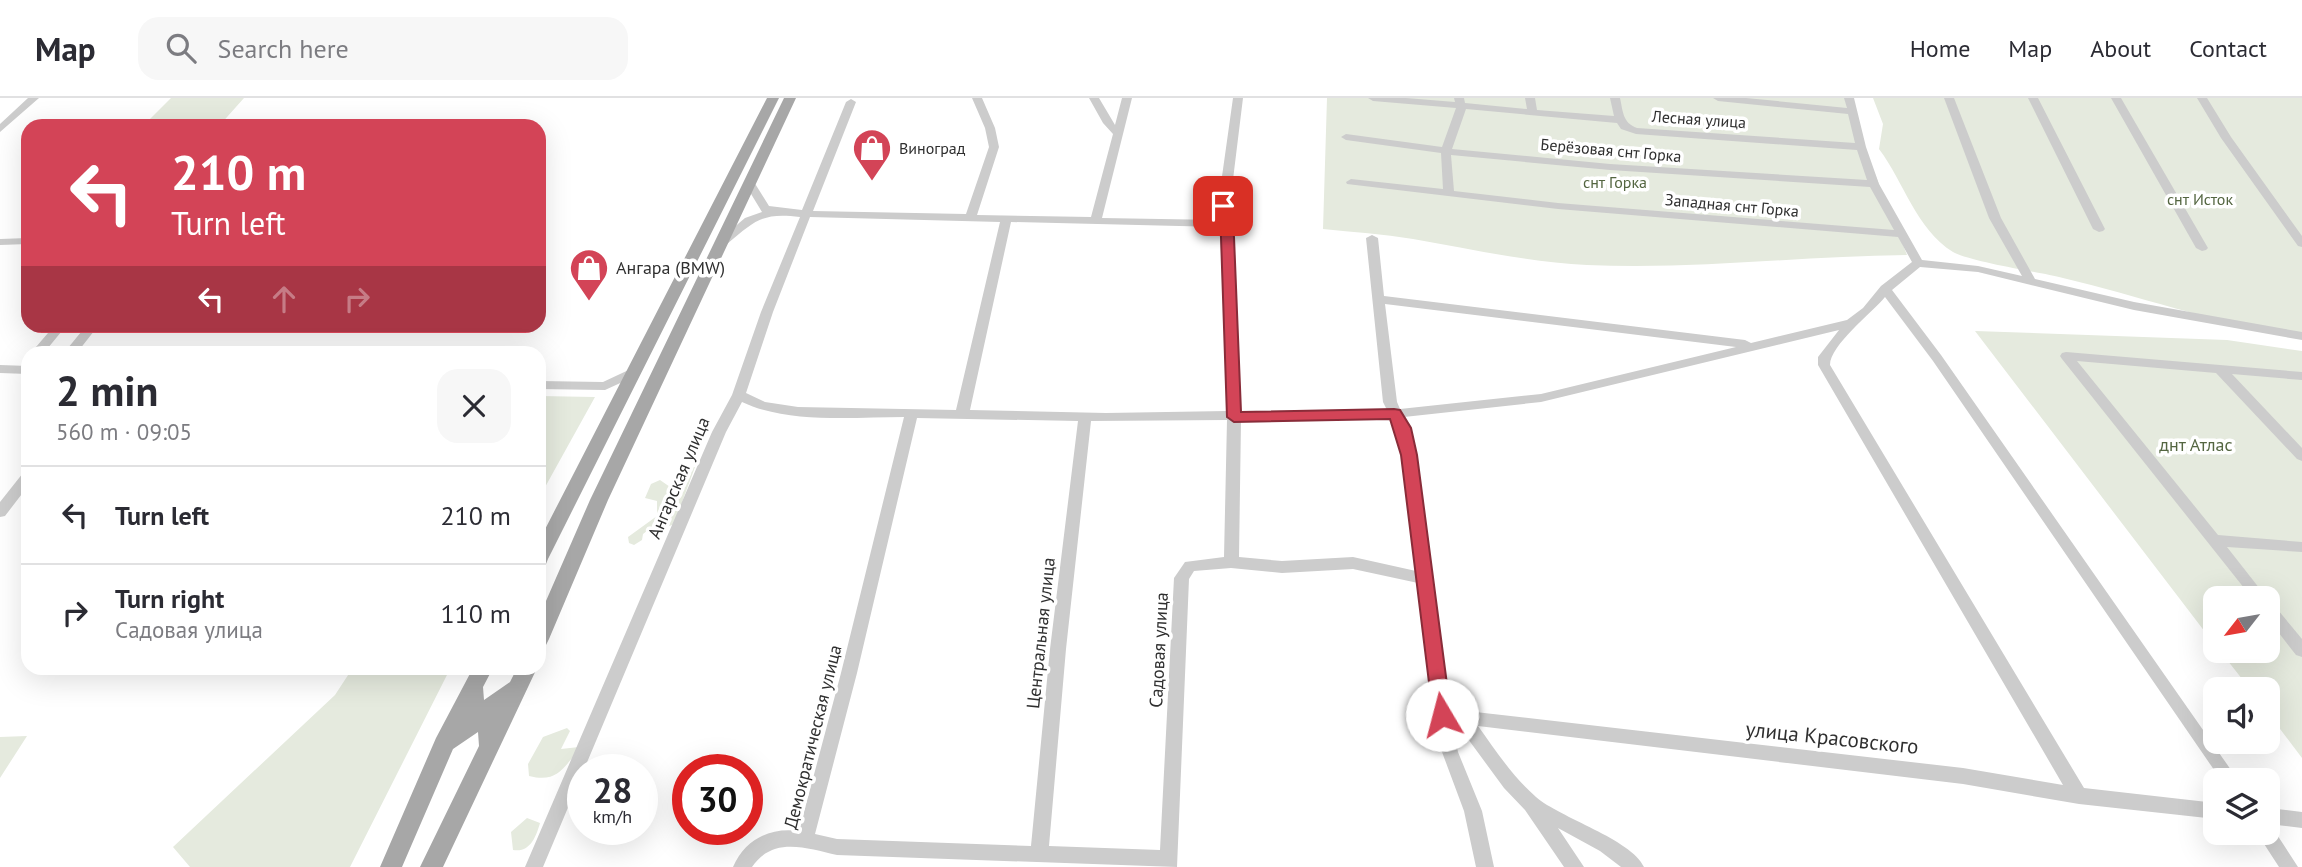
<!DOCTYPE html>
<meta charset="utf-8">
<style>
body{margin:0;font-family:"PT Sans",sans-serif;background:#f7f7f7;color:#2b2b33;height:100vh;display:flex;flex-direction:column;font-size:26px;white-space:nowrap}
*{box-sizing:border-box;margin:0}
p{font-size:23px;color:#7c7c81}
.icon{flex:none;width:38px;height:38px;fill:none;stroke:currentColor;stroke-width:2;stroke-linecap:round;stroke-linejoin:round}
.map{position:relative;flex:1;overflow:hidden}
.drawer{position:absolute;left:21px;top:248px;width:525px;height:329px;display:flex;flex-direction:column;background:#fff;border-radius:21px;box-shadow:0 7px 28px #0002}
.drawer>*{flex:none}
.top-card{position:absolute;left:21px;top:21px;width:525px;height:214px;border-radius:21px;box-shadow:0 7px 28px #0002;background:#d34457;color:#fff;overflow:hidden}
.needle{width:46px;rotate:239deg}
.fabs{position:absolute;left:2203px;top:488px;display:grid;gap:14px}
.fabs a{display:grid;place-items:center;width:77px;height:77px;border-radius:14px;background:#fff;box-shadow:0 7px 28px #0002;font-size:35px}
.speed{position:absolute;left:567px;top:656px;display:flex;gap:14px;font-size:35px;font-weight:700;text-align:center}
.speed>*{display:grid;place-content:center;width:91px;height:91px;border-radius:50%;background:#fff;box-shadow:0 7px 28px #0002;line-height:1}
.speed small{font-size:18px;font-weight:400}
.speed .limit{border:10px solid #d22;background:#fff;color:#111}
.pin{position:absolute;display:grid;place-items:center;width:60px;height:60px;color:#fff;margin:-30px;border-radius:14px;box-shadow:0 4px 10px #0006}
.me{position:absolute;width:77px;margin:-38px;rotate:352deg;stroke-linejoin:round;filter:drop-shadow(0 0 5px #0008)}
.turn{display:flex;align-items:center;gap:24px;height:147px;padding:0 35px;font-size:32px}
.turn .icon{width:91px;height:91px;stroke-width:2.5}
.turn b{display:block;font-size:49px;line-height:60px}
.lanes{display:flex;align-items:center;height:66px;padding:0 35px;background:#0003;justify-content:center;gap:35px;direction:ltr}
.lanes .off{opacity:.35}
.round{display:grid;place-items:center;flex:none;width:74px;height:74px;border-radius:21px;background:#f7f7f7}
.summary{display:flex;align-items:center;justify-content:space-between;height:119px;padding:0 35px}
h1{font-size:42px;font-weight:700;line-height:52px}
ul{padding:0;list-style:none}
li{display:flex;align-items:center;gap:21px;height:98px;padding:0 35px;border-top:2px solid #e1e1e2}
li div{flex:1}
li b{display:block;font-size:26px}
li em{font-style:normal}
header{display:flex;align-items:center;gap:42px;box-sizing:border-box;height:98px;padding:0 35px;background:#fff;border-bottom:2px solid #e1e1e2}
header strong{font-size:33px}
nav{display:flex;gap:38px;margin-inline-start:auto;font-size:24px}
.search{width:490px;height:63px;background:#f7f7f7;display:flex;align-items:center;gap:18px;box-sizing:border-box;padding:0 24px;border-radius:21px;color:#7c7c81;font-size:26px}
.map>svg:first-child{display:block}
</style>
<header>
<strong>Map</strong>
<div class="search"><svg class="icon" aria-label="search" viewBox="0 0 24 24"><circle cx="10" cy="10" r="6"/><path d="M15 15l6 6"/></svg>Search here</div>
<nav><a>Home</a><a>Map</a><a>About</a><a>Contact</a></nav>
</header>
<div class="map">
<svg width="2302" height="769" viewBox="0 0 2302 769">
<rect width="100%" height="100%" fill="#fff"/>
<!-- green -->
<path fill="#e5eade" d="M171 0H244L219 28H143Z
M1327 0H1845L1907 157C1800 158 1693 172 1587 167 1528 164 1470 151 1413 141 1383 136 1353 134 1323 131Z
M1873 0H2302V238C2220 227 2143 199 2063 180 2039 174 1971 164 1953 154 1916 131 1904 84 1879 51L1883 26Z
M1975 233 2227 242 2302 253V660L2268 615V592L2250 591 2220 553H2268V500H2216L2215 547Z
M539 298 595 299 539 400Z
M695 369 674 426C664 432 651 428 643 436L642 442 634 447 629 445 628 439 657 418V403L645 400 651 386 660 382 673 391 677 389 681 372Z
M352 571H450L350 769H190L173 749 335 597Z
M567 630 570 633 561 651 579 649V652C562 671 557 685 529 678L528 666 543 639Z
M27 638 0 680V639Z
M527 720 540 725C536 739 530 755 513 752L511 734Z"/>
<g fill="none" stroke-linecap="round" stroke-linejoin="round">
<!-- minor -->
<path fill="#ccc" fill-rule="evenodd" d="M28 0H39L0 34V26Z
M972 0H982L995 30 999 49 977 117 1091 119 1113 36 1103 25 1089 0H1099L1115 27 1122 0H1132L1102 120 1219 122 1217 114 1233 0H1243L1229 114 1234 139 1240 313 1387 312 1383 304 1366 140 1372 137 1378 140 1384 198 1745 242 1751 245 1847 222 1863 210 1881 188 1912 164 1898 139 1558 111 1347 86 1346 84 1351 81 1443 91 1441 55 1346 42 1341 39 1346 36 1442 49 1456 10 1373 3 1368 0H1406L1455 4 1454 0H1464L1465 5 1527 11 1525 0H1535L1537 12 1614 18 1610 0H1620C1623 14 1623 25 1637 30L1855 45 1848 16 1718 3 1713 0H1746L1847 10 1844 0H1854L1866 49 1879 86 1922 162 1978 168 2022 178 1989 120 1944 0H1954L2001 120 2035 181 2134 204 2302 234V242L2134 212 1978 174 1920 169 1892 192 1941 257 2238 682H2221L1933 263 1885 199C1872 215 1830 247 1830 267L2084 690 2216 705V721L2079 706 1963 686 1478 628C1496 653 1513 679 1536 699 1560 720 1631 741 1644 769H1621L1600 753 1558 730 1584 769H1564L1525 712 1504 690 1457 626 1452 625 1458 654 1482 713 1494 769H1476L1464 713 1442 654 1434 617 1418 485 1353 471 1282 475 1231 470 1194 473 1189 481 1177 769 837 757C806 750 773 738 752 769H733C745 742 769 729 799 733L841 575 904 319C854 319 788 326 742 304L726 334 543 769H525L712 334 732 297 761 214 800 119C762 114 755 123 727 146H719V142L745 120 762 114 745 86 746 84H754L769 108 802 112 846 4 851 1 856 4 813 113 966 116 989 49 985 30ZM1466 11 1617 25 1621 31 1636 36 1857 52 1867 82 1610 66 1452 51ZM1451 57 1610 72 1870 89 1894 132 1558 105 1454 93ZM810 119 1000 124 956 312 798 309 765 304 746 295 773 214ZM1011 124 1220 129 1227 313 1106 315 970 312ZM1385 206 1736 249 1541 296 1400 311 1397 304ZM1839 232 1818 259V267L2063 687 1963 670 1449 611 1416 357 1410 330 1404 319 1541 304ZM917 320 1078 323 1050 551 1031 748 837 741 815 736 857 575ZM1392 320 1396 330 1402 357 1416 473 1353 459 1282 463 1239 459 1241 322ZM1227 322 1224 459 1185 464 1174 480 1160 752 1049 748 1066 551 1091 323Z
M2028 0H2038L2105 131 2103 133 2099 134 2093 131Z
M2111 0H2121L2208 150 2206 152 2202 153 2196 150Z
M2197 0H2207L2231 39 2302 138V149L2298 148 2221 40Z
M28 140V146L0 147V141Z
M54 228H66L43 256H30Z
M86 228H98L76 256H63Z
M2066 254 2302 274V282L2232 276 2302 350V363L2297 361 2216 275 2077 263 2218 437 2302 444V454L2227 449 2267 500H2252L2062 261 2060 258 2062 255Z
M0 267 28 268V276L0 275Z
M635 269 640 270 641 273 640 276 605 292 539 291V283L603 284Z
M28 373V388L5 418 0 419V404L23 375Z
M2268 504 2273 506 2302 541V559L2296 557 2268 521Z
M2268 710 2302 714V730L2268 726Z
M2268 728 2272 729 2298 769H2279L2257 735H2268Z"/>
<!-- major -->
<path fill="#a7a7a7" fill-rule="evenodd" d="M767 0H779L548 461 546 466 539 468V443Z
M784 0H796L608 402 549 541 546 547 539 549V519L590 402Z
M473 570H493L483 589 484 602 510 584 517 570H537L443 769H420L479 648 478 634 453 651 402 769H380L436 640Z"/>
</g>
<!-- route -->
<path fill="#d34457" stroke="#892c39" stroke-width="2" d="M1223 105 1230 108 1234 139 1241 314 1394 311 1400 312 1411 330 1417 357 1451 617 1449 623H1435L1433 617 1401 357 1390 321 1234 324 1227 319 1221 139 1217 108Z"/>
<!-- icons -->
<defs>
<g id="shop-pin" transform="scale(2.0125)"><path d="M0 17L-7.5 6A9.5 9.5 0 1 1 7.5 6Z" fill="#d34457" stroke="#fff"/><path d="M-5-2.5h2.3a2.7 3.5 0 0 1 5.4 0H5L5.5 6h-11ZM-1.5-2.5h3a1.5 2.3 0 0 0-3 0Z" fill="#fff"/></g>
</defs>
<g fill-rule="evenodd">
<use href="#shop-pin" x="872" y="50"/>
<use href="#shop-pin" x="589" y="170"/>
</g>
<g text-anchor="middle" stroke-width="7" stroke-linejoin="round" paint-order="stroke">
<!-- far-street labels -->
<g font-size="16" fill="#2f2f2f" stroke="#fff">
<text transform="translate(1699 21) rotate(4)" y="6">Лесная улица</text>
<text transform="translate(1611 52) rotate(5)" y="6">Берёзовая снт Горка</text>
<text transform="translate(1732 107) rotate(5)" y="6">Западная снт Горка</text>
</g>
<!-- far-poi labels -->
<g font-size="16" fill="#2f2f2f" stroke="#fff" text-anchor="start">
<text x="899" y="56">Виноград</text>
</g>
<!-- far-park labels -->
<g font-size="16" fill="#546641" stroke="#fff">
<text x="1615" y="90">снт Горка</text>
<text x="2200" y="107">снт Исток</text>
</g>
<!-- poi labels -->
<g font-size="18" fill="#2f2f2f" stroke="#fff" text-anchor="start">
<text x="616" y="176">Ангара (BMW)</text>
</g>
<!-- park labels -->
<g font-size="18" fill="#546641" stroke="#fff">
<text x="2196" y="353">днт Атлас</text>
</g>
<!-- street labels -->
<g font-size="18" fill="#2f2f2f" stroke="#fff">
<text transform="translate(679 380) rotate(-67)" y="6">Ангарская улица</text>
<text transform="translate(1041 535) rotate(-84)" y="6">Центральная улица</text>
<text transform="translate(1159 552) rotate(-87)" y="6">Садовая улица</text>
<text transform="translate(813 639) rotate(-76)" y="6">Демократическая улица</text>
</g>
<!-- near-street labels -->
<g font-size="21" fill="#2f2f2f" stroke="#fff">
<text transform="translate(1832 640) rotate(6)" y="7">улица Красовского</text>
</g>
</g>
</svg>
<div class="fabs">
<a><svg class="needle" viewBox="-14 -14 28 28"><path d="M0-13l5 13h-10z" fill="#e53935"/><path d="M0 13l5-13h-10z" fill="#7c7c81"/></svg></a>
<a><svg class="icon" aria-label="sound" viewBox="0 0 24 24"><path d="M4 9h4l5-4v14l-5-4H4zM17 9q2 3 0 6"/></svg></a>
<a><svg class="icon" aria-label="layers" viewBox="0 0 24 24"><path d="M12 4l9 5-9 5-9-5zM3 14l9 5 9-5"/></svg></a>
</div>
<div class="speed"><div>28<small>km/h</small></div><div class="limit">30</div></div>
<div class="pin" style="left:1223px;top:108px;background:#d93025"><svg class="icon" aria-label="arrive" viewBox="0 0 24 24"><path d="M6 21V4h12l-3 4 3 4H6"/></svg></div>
<svg class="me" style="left:1442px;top:617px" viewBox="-20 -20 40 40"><circle r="19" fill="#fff"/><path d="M0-13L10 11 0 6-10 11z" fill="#d34457"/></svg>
<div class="top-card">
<div class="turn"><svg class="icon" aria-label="left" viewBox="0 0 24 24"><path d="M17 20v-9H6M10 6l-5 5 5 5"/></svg><div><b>210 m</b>Turn left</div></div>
<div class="lanes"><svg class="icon" aria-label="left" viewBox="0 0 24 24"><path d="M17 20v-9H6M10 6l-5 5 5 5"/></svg><svg class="icon off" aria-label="ahead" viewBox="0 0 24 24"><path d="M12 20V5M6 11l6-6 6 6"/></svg><svg class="icon off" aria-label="right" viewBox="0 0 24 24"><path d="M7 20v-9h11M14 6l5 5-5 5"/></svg></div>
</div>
<section class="drawer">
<div class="summary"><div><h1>2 min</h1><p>560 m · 09:05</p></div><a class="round"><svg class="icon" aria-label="close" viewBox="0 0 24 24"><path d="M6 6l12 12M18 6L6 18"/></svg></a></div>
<ul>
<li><svg class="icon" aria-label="left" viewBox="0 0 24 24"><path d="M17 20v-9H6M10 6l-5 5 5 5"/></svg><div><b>Turn left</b></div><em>210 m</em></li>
<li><svg class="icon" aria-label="right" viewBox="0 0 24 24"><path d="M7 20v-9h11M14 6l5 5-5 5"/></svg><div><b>Turn right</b><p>Садовая улица</p></div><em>110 m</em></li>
</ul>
</section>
</div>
